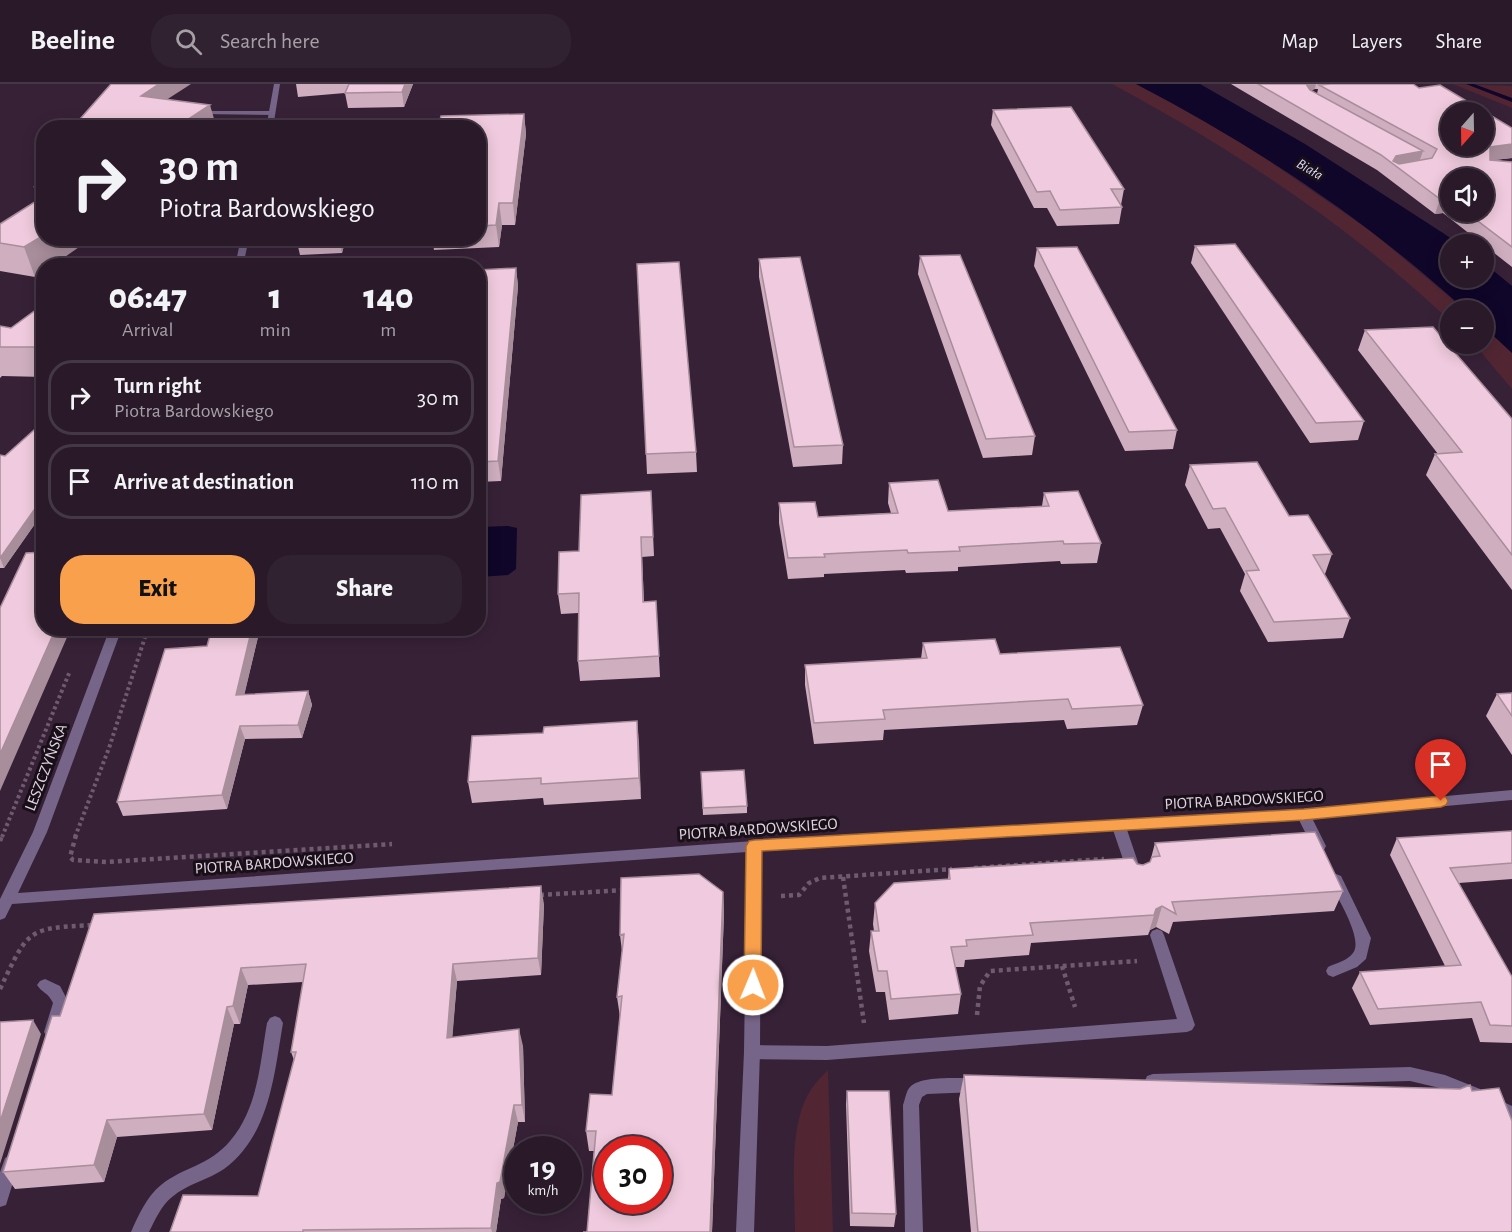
<!DOCTYPE html>
<meta charset="utf-8">
<style>
body{margin:0;font-family:"Alegreya Sans",sans-serif;background:#312231;color:#f1f3f6;height:100vh;display:flex;flex-direction:column;font-size:22px;white-space:nowrap}
*{box-sizing:border-box;margin:0}
p{font-size:20px;color:#a5a0a8}
.icon{flex:none;width:33px;height:33px;fill:none;stroke:currentColor;stroke-width:2;stroke-linecap:round;stroke-linejoin:round}
.map{position:relative;flex:1;overflow:hidden}
.sheet{position:absolute;left:36px;top:174px;width:450px;height:378px;display:flex;flex-direction:column;background:#291929;border-radius:24px;box-shadow:0 3px 15px #0003,0 0 0 2px #453846}
.sheet>*{flex:none}
.top-card{position:absolute;left:36px;top:36px;width:450px;height:126px;border-radius:24px;box-shadow:0 3px 15px #0003,0 0 0 2px #453846;background:#291929;color:#f1f3f6;overflow:hidden}
.needle{width:39px;rotate:200deg}
.controls{position:absolute;left:1440px;top:18px;display:grid;gap:12px}
.controls a{display:grid;place-items:center;width:54px;height:54px;border-radius:50%;background:#291929;box-shadow:0 3px 15px #0003,0 0 0 2px #453846;font-size:30px}
.speed{position:absolute;left:504px;top:1052px;display:flex;gap:12px;font-size:30px;font-weight:700;text-align:center}
.speed>*{display:grid;place-content:center;width:78px;height:78px;border-radius:50%;background:#291929;box-shadow:0 3px 15px #0003,0 0 0 2px #453846;line-height:1}
.speed small{font-size:15px;font-weight:400}
.speed .limit{border:9px solid #d22;background:#fff;color:#111}
.pin{position:absolute;display:grid;place-items:center;width:51px;height:51px;color:#fff;margin:-62px -26px;border-radius:50% 50% 50% 0;rotate:-45deg;box-shadow:0 0 6px #0007}
.pin .icon{rotate:45deg}
.me{position:absolute;width:66px;margin:-33px;rotate:1deg;stroke-linejoin:round;filter:drop-shadow(0 0 4px #0008)}
.turn{display:flex;align-items:center;gap:21px;height:126px;padding:0 24px;font-size:27px}
.turn .icon{width:78px;height:78px;stroke-width:2.5}
.turn b{display:block;font-size:42px;line-height:51px}
.eta{display:flex;justify-content:space-evenly;align-items:center;height:102px;text-align:center}
.eta b{font-size:36px;font-weight:800;line-height:42px}
.action{display:flex;gap:12px;margin-top:auto;padding:12px 24px}
.action a{flex:1;height:69px;border-radius:24px;background:#f9a04c;color:#111;font-size:24px;font-weight:800;line-height:69px;text-align:center}
.action a+a{background:#312231;color:#f1f3f6}
ul{padding:0;list-style:none}
li{display:flex;align-items:center;gap:18px;height:75px;margin:0 12px 9px;padding:0 12px;border:3px solid #453846;border-radius:24px}
li div{flex:1}
li b{display:block;font-size:22px}
li em{font-style:normal}
header{display:flex;align-items:center;gap:36px;box-sizing:border-box;height:84px;padding:0 30px;background:#291929;border-bottom:2px solid #453846}
header strong{font-size:28px}
nav{display:flex;gap:33px;margin-inline-start:auto;font-size:21px}
.search{width:420px;height:54px;background:#312231;display:flex;align-items:center;gap:15px;box-sizing:border-box;padding:0 21px;border-radius:24px;color:#a5a0a8;font-size:22px}
.map>svg:first-child{display:block}
</style>
<header>
<strong>Beeline</strong>
<div class="search"><svg class="icon" aria-label="search" viewBox="0 0 24 24"><circle cx="10" cy="10" r="6"/><path d="M15 15l6 6"/></svg>Search here</div>
<nav><a>Map</a><a>Layers</a><a>Share</a></nav>
</header>
<div class="map">
<svg width="1512" height="1148" viewBox="0 0 1512 1148">
<rect width="100%" height="100%" fill="#372137"/>
<!-- green -->
<path fill="#512632" d="M1112 0H1136L1183 25 1253 66 1372 148 1465 226H1450V237C1350 142 1233 65 1112 0Z
M1453 0 1512 2V24Z
M1484 243 1512 269V305L1474 260H1484Z
M828 986 833 1148H795C795 1106 787 1040 812 1004 816 998 822 992 828 986Z"/>
<!-- water -->
<path fill="#0f0629" d="M1136 0H1200L1305 60 1443 149 1459 160H1450V194H1484V179L1512 202V269L1484 243V226H1465C1367 136 1255 62 1136 0Z
M508 442 517 444 516 485 508 491 479 493V443Z"/>
<g fill="none" stroke-linecap="round" stroke-linejoin="round">
<!-- stream -->
<path fill="#0f0629" fill-rule="evenodd" d="M1466 0H1474L1512 14V18Z"/>
<!-- path-far2 -->
<path stroke="#6f5b6f" stroke-width="2" stroke-dasharray="2 2" stroke-linecap="butt" d="M84 157 109 161"/>
<!-- path-far1 -->
<path stroke="#6f5b6f" stroke-width="4" stroke-dasharray="3 3" stroke-linecap="butt" d="M2 753 70 587
M75 753 109 664 148 544"/>
<!-- path -->
<path stroke="#6f5b6f" stroke-width="4.5" stroke-dasharray="4 4" stroke-linecap="butt" d="M76 751 70 773 73 776 107 778 392 760
M0 757 2 751
M974 784 1104 775
M843 793 864 939
M540 811 625 806
M781 812 799 811 809 799 820 794 952 785
M1062 882 1075 923
M0 905C29 844 27 844 95 841
M977 931 980 902 990 887 1137 877"/>
<!-- lane -->
<path fill="#766588" fill-rule="evenodd" d="M196 27H272L275 29 272 31 198 30 196 29Z
M41 93H44L42 102 44 104V109L33 103Z
M239 178 243 181 114 182 118 179Z
M1303 725 1308 726 1326 762 1324 766 1319 767 1314 766 1296 730 1298 726Z
M1118 735 1123 736 1125 740 1141 787 1139 791 1134 792 1129 791 1127 787 1111 740 1113 736Z
M1336 790 1341 792 1371 854 1366 875 1357 883 1333 893 1328 891 1326 887 1328 883C1336 879 1347 877 1353 869 1364 855 1336 812 1329 796L1331 792Z
M1157 845 1162 847 1164 851 1195 941 1192 946 1187 948 827 976 752 975 746 973 744 968 746 963 752 961 827 962 1177 935 1150 851 1152 847Z
M45 895 60 902 69 919 57 953 52 955 47 953 44 948 53 919C48 908 42 909 37 901L40 897Z
M275 932 280 934 283 939C274 991 270 1051 224 1085 208 1096 187 1100 172 1113 161 1122 155 1136 149 1148H131C138 1132 147 1112 161 1101 183 1083 209 1082 230 1057 258 1025 260 979 267 939L270 934Z
M1410 983 1445 991 1480 1005 1482 1010 1480 1015 1474 1017 1444 1005 1410 997 1153 1004 1147 1002 1145 997 1147 992 1153 990Z
M976 994 982 996 984 1001 982 1006 976 1008 927 1010 922 1013 919 1021 923 1148H905L903 1021C905 1016 906 1007 910 1003 922 991 959 995 976 994Z
M1495 1014 1512 1022V1038L1489 1026 1487 1021 1489 1016Z
M11 1071 17 1074 19 1079 6 1121 0 1123V1088L5 1074Z"/>
<!-- street -->
<path fill="#766588" fill-rule="evenodd" d="M274 0H280L273 44H266Z
M241 154H249L243 182H235Z
M110 544H122L47 748 18 809 754 757 1303 725 1512 706V716L1303 735 761 767 760 968 754 1148H736L744 968 747 768 12 820 5 834 0 836V815L33 748Z"/>
</g>
<!-- wall -->
<path fill="#ceaebf" fill-rule="evenodd" d="M296 0H413L404 23 348 24 345 9 298 13Z
M1231 0H1413L1512 74 1494 76 1512 78V183L1443 129 1435 130 1377 86ZM1315 5H1318L1317 10 1311 6ZM1450 94 1484 128H1450Z
M993 26 1124 105 1121 121 1122 123 1119 140 1057 142 1047 124H1034L991 41Z
M524 30 526 50 515 141H502L499 163 434 166 432 154H478V44Z
M44 112 35 193 0 187V140Z
M296 154H346L342 169 300 171Z
M1195 162 1364 337 1358 356 1310 359 1191 179Z
M1037 164 1177 346 1173 365 1125 367 1034 182Z
M920 172 1035 352 1032 371 983 374 918 190Z
M759 175 843 361 842 380 793 383 759 193Z
M637 180 696 368 697 388 647 390Z
M516 184 518 202 501 397 478 398V186Z
M44 220V293L2 292 0 294V242L11 244Z
M1365 246 1512 335V506L1426 391 1435 370H1438L1358 266Z
M44 347V427L4 484H0V371L5 372Z
M1190 381 1289 432 1332 470 1325 490H1324L1350 534 1343 554 1268 558 1240 507 1245 490 1220 444 1208 445 1185 401Z
M889 399 948 427 1042 422 1044 409 1101 459 1097 479 1061 480 1060 477 958 483V487L906 489 905 486 824 490V493L788 495 779 439V419L818 433 891 429 888 419Z
M652 427 654 472 642 473 644 518 656 517 660 593 580 597 578 577V529L561 530 558 510 579 467Z
M212 544H289L287 551 258 553 244 611 308 607 312 621 302 654 245 655 227 725 123 732 117 718 207 562Z
M923 559 1000 570 1143 621 1137 641 1067 645 1064 636 884 646 883 656 814 660 805 601V581L921 575Z
M1512 609V671L1486 632 1497 610Z
M637 637 641 715 544 721 543 714 472 719 468 698 543 649Z
M701 688 747 722V729L703 731Z
M1512 747V795L1459 799 1512 893V959L1480 958 1472 934 1370 941 1352 904 1360 888 1445 882 1390 771 1397 754Z
M1155 759 1343 807 1334 827 1173 838 1169 850 1156 843 1150 846 1148 851 1031 859 1029 871 965 876 964 883H955L961 910 958 930 889 936 885 908H876L869 867 871 847H874L873 840 875 819 948 795 949 785 1137 780 1143 781 1150 778Z
M723 808 724 829 712 1148H583H587L594 1067H589L586 1047 612 1011 620 933 617 913 622 867 620 851Z
M544 820 541 891 457 897 452 953 523 962 525 1038H518L504 1114 501 1115 496 1148H170L258 1112 294 976 291 968 303 898 248 901 240 940H234L212 1046 117 1053 104 1098 15 1105 3 1088 60 932 94 830Z
M964 991 1472 1007 1512 1148H971L959 1015Z
M847 1007 896 1130 894 1143 850 1142 846 1020Z"/>
<!-- shaded-wall -->
<path fill="#a88d9b" d="M159 0H191L146 29 141 12Z
M405 0H413L404 23 402 8Z
M1306 0H1316L1315 5 1303 10Z
M210 21 215 38 207 44H175Z
M524 30 526 50 515 141 513 119Z
M1512 60V74L1485 77 1490 63Z
M1423 67 1418 81 1393 79 1396 72Z
M1448 114 1443 129 1435 130 1440 115Z
M499 119 502 141 499 163 496 141Z
M44 151V154H92L52 182H44V188L35 193 24 163Z
M339 154H346L342 169Z
M516 184 518 202 501 397 498 377Z
M44 412V427L4 484 0 474Z
M56 544H68L66 548 68 551 0 707V670Z
M252 544H255L258 553 241 625 236 611Z
M285 544H289L287 551Z
M308 607 312 621 302 654 298 641Z
M637 637 639 658 641 715 639 694Z
M240 642 245 655 227 725 222 711Z
M541 802 544 820 541 891 538 874Z
M723 808 724 829 712 1148H710Z
M1162 822 1156 843 1150 846 1148 851 1156 825Z
M453 880 457 897 451 971 447 954Z
M241 884 248 901 240 940 233 922Z
M227 923 234 940 212 1046 204 1030Z
M33 936 41 950 0 1080V1038Z
M519 945 523 962 525 1038 522 1021Z
M514 1021 518 1038 504 1114 501 1115 496 1148H492L491 1144 497 1099Z
M107 1036 117 1053 104 1098 94 1081Z"/>
<!-- building -->
<path fill="#f0cade" stroke="#a88d9b" stroke-width="1.5" fill-rule="evenodd" d="M111 0H159L141 12 210 21 175 44H72Z
M349 0H405L402 8 345 9Z
M1258 0H1306L1310 6 1423 67 1396 72 1393 77 1399 80 1432 74 1437 65 1319 1 1331 0H1413L1419 4 1440 1 1512 44V60L1490 63V76L1512 78V163L1466 128H1484V94H1450V116L1448 114 1440 115 1381 71ZM1450 28H1484V62H1450Z
M1071 23 1124 105H1111L1122 123 1060 126 1050 107 1037 108 993 26Z
M524 30 513 119H499L496 141 478 142V44H438L441 32Z
M44 112V151L24 163 0 159V140Z
M1235 160 1364 337 1316 339 1195 162Z
M1077 163 1177 346 1129 348 1037 164Z
M960 171 1035 352 986 355 920 172Z
M800 173 843 361 794 363 759 175Z
M104 177 133 182H97Z
M679 178 696 368 646 370 637 180Z
M516 184 498 377 478 378V186Z
M44 220V263H0V242L11 244Z
M1433 243 1512 335V471L1435 370 1462 368 1365 246Z
M34 346 44 347V412L0 474V371L5 372Z
M1257 378 1289 432 1308 431 1332 470 1313 471 1350 534 1274 538 1246 487 1259 486 1225 424 1213 425 1190 381Z
M938 396 948 427 1049 422 1044 409 1078 407 1101 459 1064 460 1063 457 959 463 960 467 908 469 907 466 824 470 825 473 788 474 779 419 815 418 818 433 898 429 889 399Z
M651 407 653 453H641L643 518 656 517 659 572 578 577 579 509 558 510 559 468 579 467 581 411Z
M44 468V544H56L0 670V524L26 469Z
M212 544H252L236 611 308 607 298 641 240 642 222 711 117 718 165 565 207 562Z
M995 555 1000 570 1120 563 1143 621 1072 625 1068 615 883 626 885 635 814 639 805 581 927 574 923 559Z
M1512 609V632L1497 610Z
M637 637 639 694 541 700V694L468 698 472 652 543 649 544 643Z
M744 686 747 722 703 724 701 688Z
M1512 747V779L1450 784 1512 893V942L1490 941 1481 918 1378 925 1360 888 1461 881 1397 754Z
M1315 748 1343 807 1172 818 1176 830 1162 822 1156 825 1154 831 1030 839 1033 851 966 856 967 862 951 863 961 910 891 915 887 887H878L871 847H879L875 819 894 799 950 795 949 785 1133 774 1137 780 1143 781 1150 778 1152 773 1160 772 1155 759Z
M699 790 723 808 710 1148H583H587L596 1047H586L590 1010 612 1011 622 912 617 913 624 850 620 851 621 794ZM608 1065H658V1116H608Z
M541 802 538 874 453 880 447 954 519 945 522 1021H514L500 1098 497 1099 491 1144 303 1146V1148H170L183 1111 258 1112 296 968H291L306 880 241 884 233 922 227 923 204 1030 107 1036 94 1081 3 1088 52 932H60L94 830Z
M33 936 0 1038V938Z
M964 991 1460 1005 1470 1001 1472 1007 1499 1004 1512 1037V1148H978Z
M847 1007H889L896 1130 852 1129Z"/>
<!-- route -->
<path fill="#f9a04c" stroke="#a26831" stroke-width="1.5" d="M1441 712 1446 713 1448 717 1446 721 1441 723 1304 736 762 767 761 901 759 906 753 908 747 906 744 901 746 762 749 757 754 756 1304 725Z"/>
<g text-anchor="middle" stroke-width="6" stroke-linejoin="round" paint-order="stroke">
<!-- far-water labels -->
<g font-size="15" font-style="italic" fill="#dad8f5" stroke="#180f19">
<text transform="translate(1310 85) rotate(31)" y="5">Biała</text>
</g>
<!-- street labels -->
<g font-size="16" fill="#e2d3e2" stroke="#180f19">
<text transform="translate(45 683) rotate(-69)" y="6">LESZCZYŃSKA</text>
<text transform="translate(1244 715) rotate(-3)" y="6">PIOTRA BARDOWSKIEGO</text>
<text transform="translate(758 744) rotate(-4)" y="6">PIOTRA BARDOWSKIEGO</text>
<text transform="translate(274 778) rotate(-4)" y="6">PIOTRA BARDOWSKIEGO</text>
</g>
</g>
</svg>
<div class="controls">
<a><svg class="needle" viewBox="-14 -14 28 28"><path d="M0-13l5 13h-10z" fill="#e53935"/><path d="M0 13l5-13h-10z" fill="#a5a0a8"/></svg></a>
<a><svg class="icon" aria-label="sound" viewBox="0 0 24 24"><path d="M4 9h4l5-4v14l-5-4H4zM17 9q2 3 0 6"/></svg></a>
<a>+</a>
<a>−</a>
</div>
<div class="speed"><div>19<small>km/h</small></div><div class="limit">30</div></div>
<div class="pin" style="left:1441px;top:717px;background:#d93025"><svg class="icon" aria-label="arrive" viewBox="0 0 24 24"><path d="M6 21V4h12l-3 4 3 4H6"/></svg></div>
<svg class="me" style="left:753px;top:901px" viewBox="-20 -20 40 40"><circle r="17" fill="#f9a04c" stroke="#fff" stroke-width="3"/><path d="M0-11L8 9 0 5-8 9z" fill="#fff"/></svg>
<div class="top-card">
<div class="turn"><svg class="icon" aria-label="right" viewBox="0 0 24 24"><path d="M7 20v-9h11M14 6l5 5-5 5"/></svg><div><b>30 m</b>Piotra Bardowskiego</div></div>
</div>
<section class="sheet">
<div class="eta">
<div><b>06:47</b><p>Arrival</p></div>
<div><b>1</b><p>min</p></div>
<div><b>140</b><p>m</p></div>
</div>
<ul>
<li><svg class="icon" aria-label="right" viewBox="0 0 24 24"><path d="M7 20v-9h11M14 6l5 5-5 5"/></svg><div><b>Turn right</b><p>Piotra Bardowskiego</p></div><em>30 m</em></li>
<li><svg class="icon" aria-label="arrive" viewBox="0 0 24 24"><path d="M6 21V4h12l-3 4 3 4H6"/></svg><div><b>Arrive at destination</b></div><em>110 m</em></li>
</ul>
<div class="action"><a>Exit</a><a>Share</a></div>
</section>
</div>
